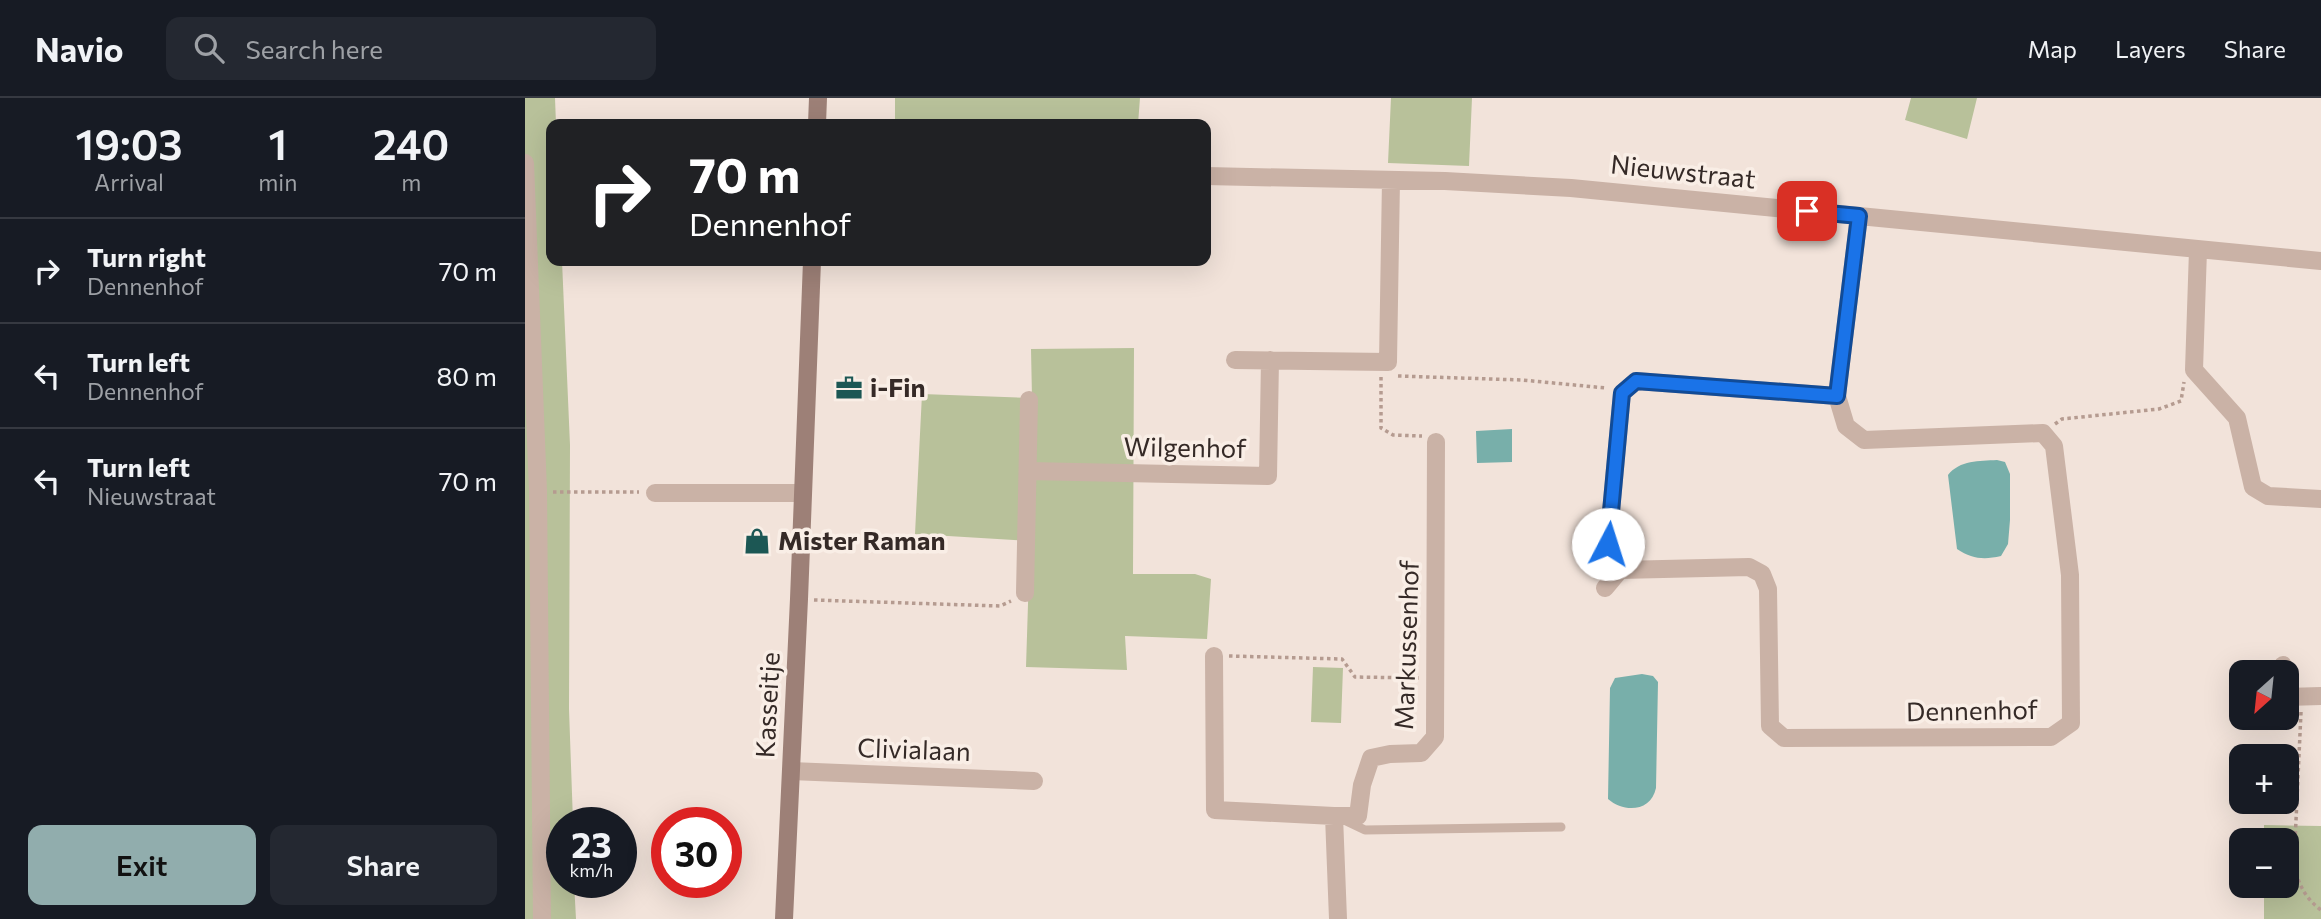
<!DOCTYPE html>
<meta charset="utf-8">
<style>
body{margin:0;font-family:Commissioner,sans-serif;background:#242831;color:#f1f3f6;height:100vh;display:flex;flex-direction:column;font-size:26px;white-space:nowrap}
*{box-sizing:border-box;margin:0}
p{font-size:23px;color:#9ea1a6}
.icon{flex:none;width:38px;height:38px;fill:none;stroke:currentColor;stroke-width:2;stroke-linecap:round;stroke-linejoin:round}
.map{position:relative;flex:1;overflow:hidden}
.panel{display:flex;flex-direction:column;background:#171b24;width:525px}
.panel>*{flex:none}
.hud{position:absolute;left:21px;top:21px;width:665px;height:147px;border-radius:14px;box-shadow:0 7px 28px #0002;background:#202124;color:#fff;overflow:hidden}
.needle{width:46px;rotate:207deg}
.tools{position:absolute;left:1704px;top:562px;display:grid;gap:14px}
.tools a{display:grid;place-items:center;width:70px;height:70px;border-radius:14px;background:#171b24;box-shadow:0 7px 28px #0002;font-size:35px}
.speed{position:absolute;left:21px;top:709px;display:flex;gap:14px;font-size:35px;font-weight:700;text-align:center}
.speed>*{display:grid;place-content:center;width:91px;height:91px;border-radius:50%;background:#171b24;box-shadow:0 7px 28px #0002;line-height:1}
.speed small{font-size:18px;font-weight:400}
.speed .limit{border:10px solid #d22;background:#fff;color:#111}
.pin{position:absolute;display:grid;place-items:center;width:60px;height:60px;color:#fff;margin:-30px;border-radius:14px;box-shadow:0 4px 10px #0006}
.me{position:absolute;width:77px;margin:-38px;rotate:5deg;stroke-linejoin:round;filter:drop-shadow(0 0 5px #0008)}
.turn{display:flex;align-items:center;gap:24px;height:147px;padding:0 28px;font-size:32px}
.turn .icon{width:91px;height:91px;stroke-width:2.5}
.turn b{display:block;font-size:49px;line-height:60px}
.eta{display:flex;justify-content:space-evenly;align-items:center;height:119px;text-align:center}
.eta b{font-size:42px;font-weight:600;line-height:49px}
.primary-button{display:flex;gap:14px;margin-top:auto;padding:14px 28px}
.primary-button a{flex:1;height:80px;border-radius:14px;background:#91adad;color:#111;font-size:28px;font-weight:600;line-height:80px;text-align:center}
.primary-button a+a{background:#242831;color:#f1f3f6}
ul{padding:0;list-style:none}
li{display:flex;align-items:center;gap:21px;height:105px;padding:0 28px;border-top:2px solid #363941}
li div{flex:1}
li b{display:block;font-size:26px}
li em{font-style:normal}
header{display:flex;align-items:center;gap:42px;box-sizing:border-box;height:98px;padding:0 35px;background:#171b24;border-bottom:2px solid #363941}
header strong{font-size:33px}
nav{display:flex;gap:38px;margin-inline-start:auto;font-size:24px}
.search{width:490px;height:63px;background:#242831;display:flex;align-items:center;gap:18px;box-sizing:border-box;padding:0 24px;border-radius:14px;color:#9ea1a6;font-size:26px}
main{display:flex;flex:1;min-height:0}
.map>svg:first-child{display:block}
</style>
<header>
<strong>Navio</strong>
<div class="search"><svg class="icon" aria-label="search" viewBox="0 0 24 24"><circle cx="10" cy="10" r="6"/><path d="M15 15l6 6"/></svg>Search here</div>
<nav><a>Map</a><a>Layers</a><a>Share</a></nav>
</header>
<main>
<section class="panel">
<div class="eta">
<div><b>19:03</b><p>Arrival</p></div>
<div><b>1</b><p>min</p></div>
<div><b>240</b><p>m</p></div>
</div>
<ul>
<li><svg class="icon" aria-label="right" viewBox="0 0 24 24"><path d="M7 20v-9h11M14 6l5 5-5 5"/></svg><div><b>Turn right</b><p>Dennenhof</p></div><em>70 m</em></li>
<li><svg class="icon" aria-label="left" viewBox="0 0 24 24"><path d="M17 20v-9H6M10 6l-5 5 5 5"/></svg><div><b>Turn left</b><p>Dennenhof</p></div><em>80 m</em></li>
<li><svg class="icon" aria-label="left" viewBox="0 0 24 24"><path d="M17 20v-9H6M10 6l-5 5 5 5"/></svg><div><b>Turn left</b><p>Nieuwstraat</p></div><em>70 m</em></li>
</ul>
<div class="primary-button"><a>Exit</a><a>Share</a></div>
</section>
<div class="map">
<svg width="1796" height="821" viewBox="0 0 1796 821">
<rect width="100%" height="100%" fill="#f2e3da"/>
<!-- green -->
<path fill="#b8c19a" d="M0 0H30L31 26H26V163H37L45 347 44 611 48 724H37V784H49L51 821H0Z
M370 0H615L613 26H370Z
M866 0H947L944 68 863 65Z
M1386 0H1452L1442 41 1380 22Z
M609 250 608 476H670L686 481 682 541 600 538 602 572 501 569 505 443 390 436 397 296 507 300 506 251Z
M788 569 818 570 816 625 786 624Z
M1739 727 1796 728V821H1739V788H1762V742H1739Z"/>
<!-- water -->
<path fill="#78afaa" d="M987 331V364L952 365 951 333Z
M1472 362 1480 364 1485 376V422L1483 446 1476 458C1459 462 1447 461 1432 451L1423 377C1435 362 1454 363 1472 362Z
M1117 576 1128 578 1133 584 1131 690C1126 714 1099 715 1083 701L1085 590 1090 580Z"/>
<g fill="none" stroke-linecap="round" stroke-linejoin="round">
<!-- path -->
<path stroke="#b59b90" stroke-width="3.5" stroke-dasharray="3.5 3.5" stroke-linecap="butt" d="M873 278 997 282 1081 290
M856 279V330L868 337 897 338
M1530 326 1537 321 1634 311 1656 303 1659 284
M28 394H114
M289 502 475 508 486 503
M704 558 817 561 830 579 894 580
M1776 614 1769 766C1773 786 1780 800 1796 812"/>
<!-- lane -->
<path stroke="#cab2a6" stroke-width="9" d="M819 722 840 732 1036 729"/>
<!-- street -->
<path stroke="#cab2a6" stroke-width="18" d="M0 65 13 393 17 821
M681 78 920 83 1046 90 1796 163
M1673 152 1669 272 1712 320 1728 389 1743 398 1796 401
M710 262 863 264 866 82
M1312 298 1111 283 1097 295 1083 446 1095 472 1224 469 1237 476 1243 491 1245 628 1259 640 1526 639 1546 625 1545 477 1529 348 1518 335 1339 342 1321 328 1312 298 1334 118
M503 373 743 378 745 262
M130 395H278
M1080 490 1095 472
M500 495 504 302
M689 558 690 712 809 718 813 821
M1758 574V567
M1762 599 1796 598
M266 673 509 683
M809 718H833L837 687 846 660 865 656 896 655 910 639 911 344"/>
<!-- secondary -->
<path stroke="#9d8077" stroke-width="18" d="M292 26 293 0
M259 821 274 501 287 163"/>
</g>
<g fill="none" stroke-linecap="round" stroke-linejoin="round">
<!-- route casing -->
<g stroke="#114b97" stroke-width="18">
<path id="route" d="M1083 446 1097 295 1111 283 1312 298 1334 118 1282 113"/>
</g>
<!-- route -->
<use href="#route" stroke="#1a73e8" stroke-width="12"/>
</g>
<!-- icons -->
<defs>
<g id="office-bare" transform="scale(2.1)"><path d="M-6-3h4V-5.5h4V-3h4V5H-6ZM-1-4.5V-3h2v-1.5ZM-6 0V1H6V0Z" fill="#1c5754" stroke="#f9eee6" stroke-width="2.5" paint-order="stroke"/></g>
<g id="shop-bare" transform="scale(2.1)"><path d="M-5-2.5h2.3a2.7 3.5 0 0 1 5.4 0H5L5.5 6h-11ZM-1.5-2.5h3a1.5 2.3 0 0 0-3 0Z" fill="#1c5754" stroke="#f9eee6" stroke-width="2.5" paint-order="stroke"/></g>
</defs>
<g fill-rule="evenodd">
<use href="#office-bare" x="324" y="290"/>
<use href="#shop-bare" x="232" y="443"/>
</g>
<g text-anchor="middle" stroke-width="7" stroke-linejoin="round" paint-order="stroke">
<!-- street labels -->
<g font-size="26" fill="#352a27" stroke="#f9eee6">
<text transform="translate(1158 74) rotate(6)" y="9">Nieuwstraat</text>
<text transform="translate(660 350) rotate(1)" y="9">Wilgenhof</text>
<text transform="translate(882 547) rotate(-88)" y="9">Markussenhof</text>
<text transform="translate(243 607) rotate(-87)" y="9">Kasseitje</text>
<text transform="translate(1447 613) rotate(-1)" y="9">Dennenhof</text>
<text transform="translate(389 652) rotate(2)" y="9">Clivialaan</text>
</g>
<!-- poi labels -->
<g font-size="26" font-weight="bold" fill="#352a27" stroke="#f9eee6" text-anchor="start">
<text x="345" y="299">i-Fin</text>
<text x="253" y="452">Mister Raman</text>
</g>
</g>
</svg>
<div class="tools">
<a><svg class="needle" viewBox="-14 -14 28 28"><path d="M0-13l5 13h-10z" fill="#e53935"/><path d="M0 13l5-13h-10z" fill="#9ea1a6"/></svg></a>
<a>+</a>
<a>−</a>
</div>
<div class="speed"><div>23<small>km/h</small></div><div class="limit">30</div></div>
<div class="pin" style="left:1282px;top:113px;background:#d93025"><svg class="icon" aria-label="arrive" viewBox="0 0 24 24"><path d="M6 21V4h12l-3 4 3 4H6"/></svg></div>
<svg class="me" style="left:1083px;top:446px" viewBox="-20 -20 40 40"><circle r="19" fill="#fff"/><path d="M0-13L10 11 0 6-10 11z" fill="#1a73e8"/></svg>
<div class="hud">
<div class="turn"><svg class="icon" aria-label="right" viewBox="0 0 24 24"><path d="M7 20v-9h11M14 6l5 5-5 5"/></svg><div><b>70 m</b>Dennenhof</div></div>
</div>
</div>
</main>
